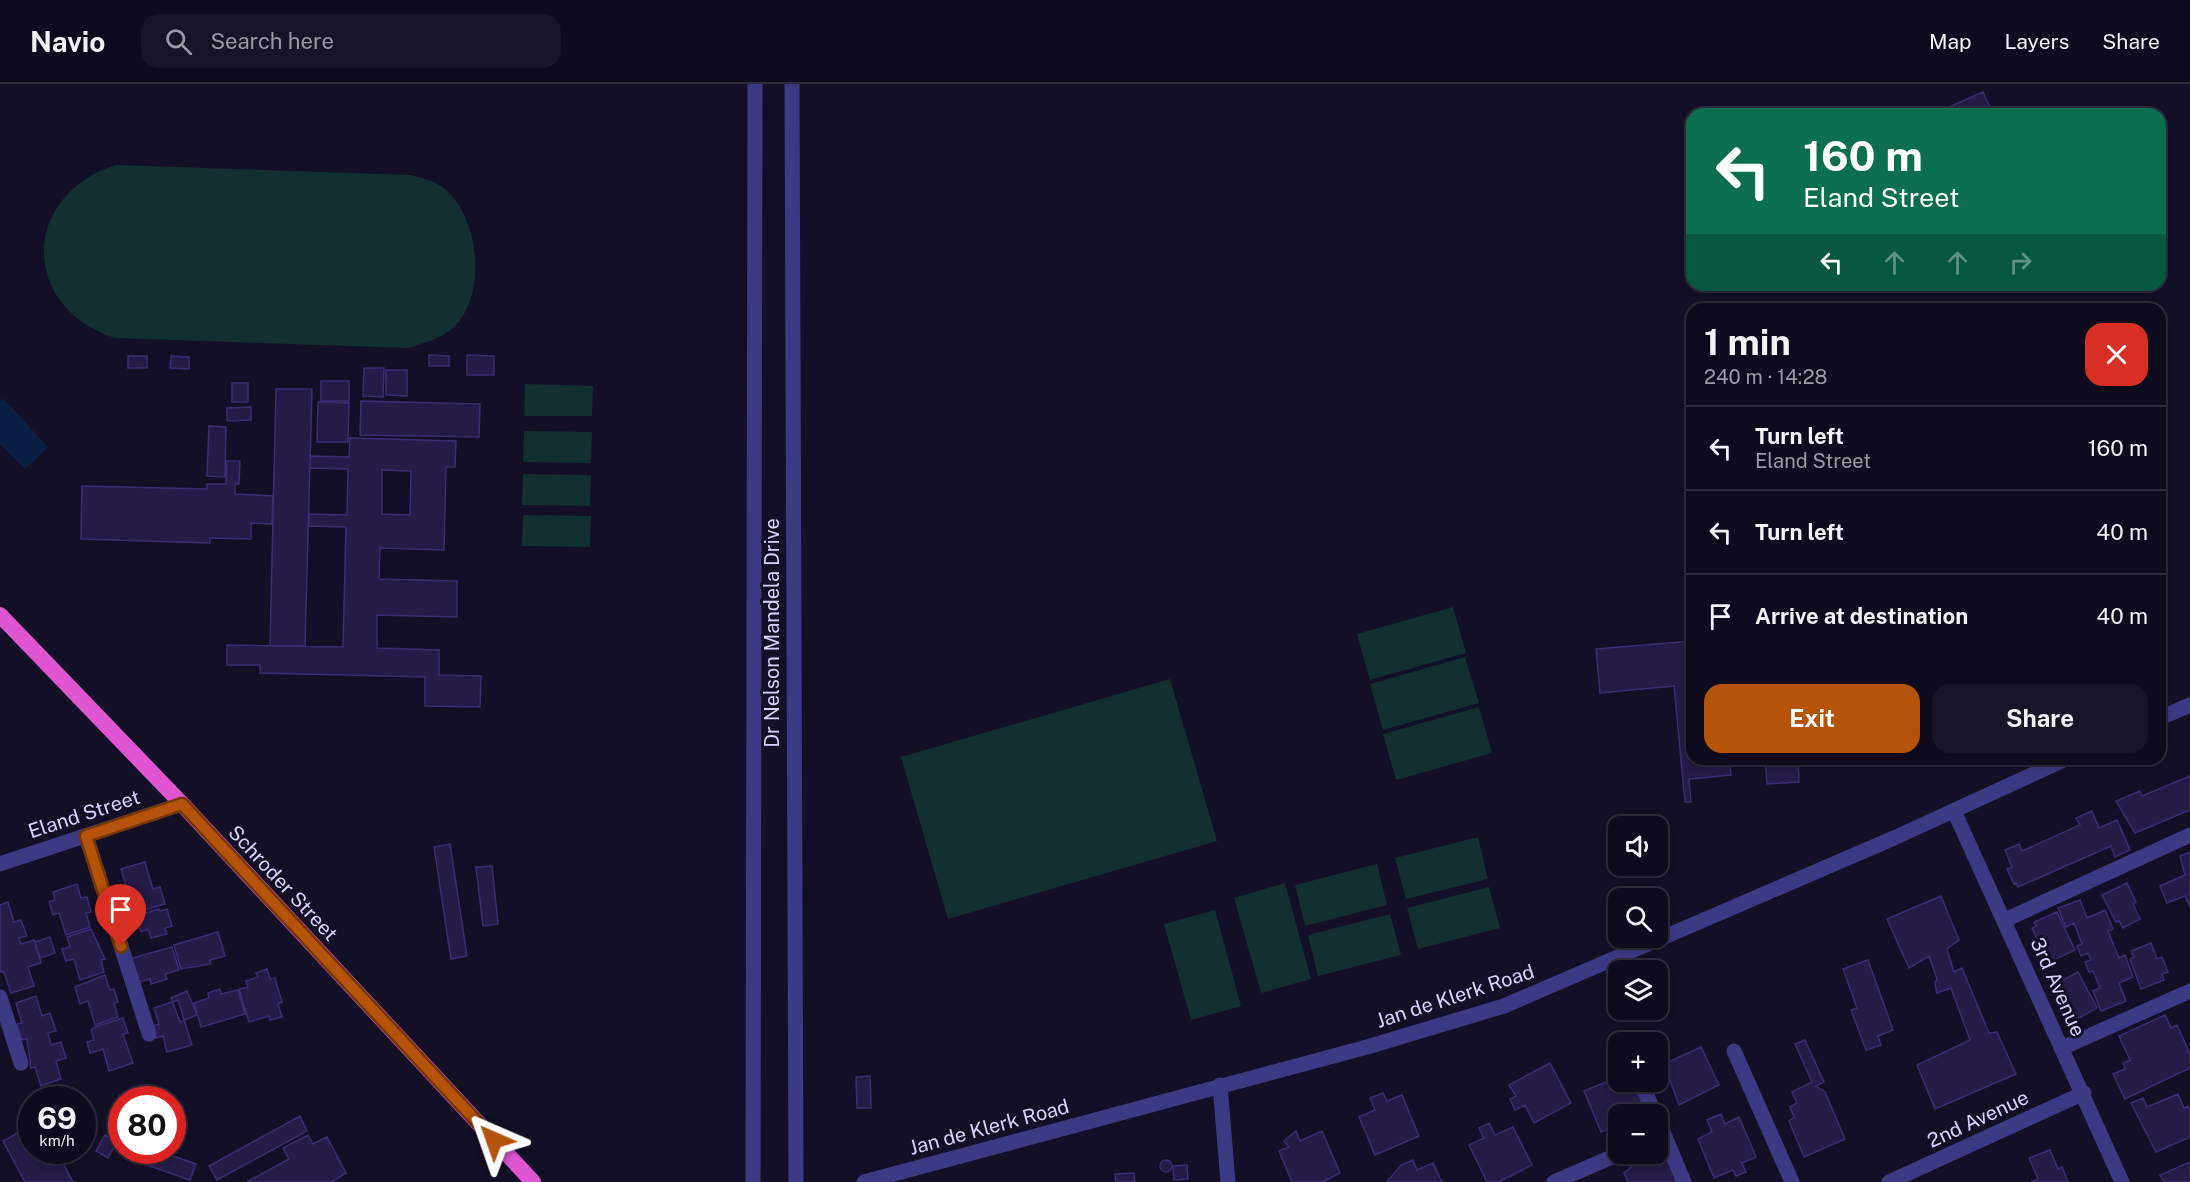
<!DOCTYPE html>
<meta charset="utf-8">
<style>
body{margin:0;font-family:"Public Sans",sans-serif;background:#171425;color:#f1f3f6;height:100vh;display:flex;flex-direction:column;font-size:22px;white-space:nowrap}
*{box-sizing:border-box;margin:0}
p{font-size:20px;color:#9b9ba3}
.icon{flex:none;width:33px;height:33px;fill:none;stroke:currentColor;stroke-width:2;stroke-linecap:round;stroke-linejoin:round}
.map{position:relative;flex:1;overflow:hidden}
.details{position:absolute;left:1686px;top:219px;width:480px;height:462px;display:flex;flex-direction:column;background:#0e0b1c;border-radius:18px;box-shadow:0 3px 9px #0003,0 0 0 2px #2e2b3b}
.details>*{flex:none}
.top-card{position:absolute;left:1686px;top:24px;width:480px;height:183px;border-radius:18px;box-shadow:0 3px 9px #0003,0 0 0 2px #2e2b3b;background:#0b6e4f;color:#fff;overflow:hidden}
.controls{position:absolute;left:1608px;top:732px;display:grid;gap:12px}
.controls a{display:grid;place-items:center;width:60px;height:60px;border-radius:12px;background:#0e0b1c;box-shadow:0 3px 9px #0003,0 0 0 2px #2e2b3b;font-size:30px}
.speed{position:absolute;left:18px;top:1002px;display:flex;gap:12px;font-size:30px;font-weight:700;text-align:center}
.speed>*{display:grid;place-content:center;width:78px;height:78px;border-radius:50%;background:#0e0b1c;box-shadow:0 3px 9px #0003,0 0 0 2px #2e2b3b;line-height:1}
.speed small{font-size:15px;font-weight:400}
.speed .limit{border:9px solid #d22;background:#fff;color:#111}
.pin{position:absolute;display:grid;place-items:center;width:51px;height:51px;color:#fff;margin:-62px -26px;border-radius:50% 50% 50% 0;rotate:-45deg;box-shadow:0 0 6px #0007}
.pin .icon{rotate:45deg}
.me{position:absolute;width:66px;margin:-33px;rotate:317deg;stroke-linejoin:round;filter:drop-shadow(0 0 4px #0008)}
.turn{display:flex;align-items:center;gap:21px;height:126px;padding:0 18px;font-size:27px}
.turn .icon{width:78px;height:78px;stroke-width:2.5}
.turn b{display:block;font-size:42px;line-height:51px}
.lanes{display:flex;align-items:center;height:57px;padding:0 18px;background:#0003;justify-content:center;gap:30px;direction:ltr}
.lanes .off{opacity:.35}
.round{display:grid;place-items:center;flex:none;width:63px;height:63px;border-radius:18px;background:#171425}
.overview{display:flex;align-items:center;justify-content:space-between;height:102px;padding:0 18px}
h1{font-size:36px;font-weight:700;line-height:45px}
.cta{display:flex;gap:12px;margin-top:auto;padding:12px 18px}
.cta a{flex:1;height:69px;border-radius:18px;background:#b45309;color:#fff;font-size:24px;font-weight:700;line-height:69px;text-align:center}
.cta a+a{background:#171425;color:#f1f3f6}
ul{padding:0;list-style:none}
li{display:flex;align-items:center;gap:18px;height:84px;padding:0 18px;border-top:2px solid #2e2b3b}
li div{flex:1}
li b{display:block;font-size:22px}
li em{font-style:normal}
header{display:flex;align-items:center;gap:36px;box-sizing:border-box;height:84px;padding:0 30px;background:#0e0b1c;border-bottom:2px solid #2e2b3b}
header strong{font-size:28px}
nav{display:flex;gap:33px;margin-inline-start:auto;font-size:21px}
.search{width:420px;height:54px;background:#171425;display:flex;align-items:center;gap:15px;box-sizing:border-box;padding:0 21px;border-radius:18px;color:#9b9ba3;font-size:22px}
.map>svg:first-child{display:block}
</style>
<header>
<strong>Navio</strong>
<div class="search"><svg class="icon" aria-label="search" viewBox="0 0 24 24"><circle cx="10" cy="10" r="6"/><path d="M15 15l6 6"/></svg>Search here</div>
<nav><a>Map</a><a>Layers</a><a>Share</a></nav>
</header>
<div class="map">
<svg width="2190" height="1098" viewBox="0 0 2190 1098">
<rect width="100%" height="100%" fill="#130f26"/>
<!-- green -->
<path fill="#12302f" d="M116 81 411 91C422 94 435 97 445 105 479 134 488 210 454 243 441 255 424 259 408 264L115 254C19 223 21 111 116 81Z
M525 300 593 302 592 332H524Z
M524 347 592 348 591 379 523 378Z
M523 390 591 391 590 422 522 421Z
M523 431 591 432 590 463 522 462Z
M1453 523 1466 569 1370 596 1357 550Z
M1465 573 1479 619 1383 646 1370 600Z
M1170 595 1217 757 948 835 901 673Z
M1479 623 1492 669 1396 696 1383 650Z
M1478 753 1488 795 1406 815 1395 774Z
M1377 780 1387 821 1305 842 1295 801Z
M1285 799 1311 895 1261 909 1234 814Z
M1489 803 1500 844 1418 865 1407 824Z
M1215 826 1241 922 1191 936 1164 840Z
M1390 830 1401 871 1318 892 1308 851Z"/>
<!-- water -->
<path fill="#0a1f44" d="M3 314 48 363 25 385 0 360V317Z"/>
<!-- building -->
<path fill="#241b47" stroke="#3b2d73" stroke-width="1.5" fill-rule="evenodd" d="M1983 8 1993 30H1953L1949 23Z
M429 271 449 272V282H429Z
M467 271 494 272V291H467Z
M128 272H147V284H128Z
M171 272 189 273V285L170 284Z
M364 284H384L383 313 363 312Z
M386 286H407V312L386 311Z
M321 297H349V317H321Z
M232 299H248V318H232Z
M276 305H312L305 562H270Z
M361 317 480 320 479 353 360 351Z
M318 318 349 319 348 358H317Z
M251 323V336L227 337V324Z
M209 342 226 343 225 393 207 392Z
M350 354 456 357 455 383H446L444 466 380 464 379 495 457 497V533L377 531V564L439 566V591L481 592 480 623 425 622V593L260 589V581H227V561L343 563 346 443 309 442V430L347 431 348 385 310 384V372L349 373ZM382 386 411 387 410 431 382 430Z
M227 377H240L239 400H235V410L273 412 272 440 251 439V455L210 454V459L81 455 82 402 207 405V400H226Z
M1692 557V675H1729L1731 691 1689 695 1691 718H1685L1674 602 1600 609 1596 565Z
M1765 675H1798L1799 698 1767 700Z
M2190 692V726L2135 749 2116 717 2140 707 2142 712Z
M2092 727 2099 744 2117 736 2130 766 2115 773 2111 762 2018 803 2016 799 2014 800 2007 785 2012 783 2005 766 2019 760 2022 767 2080 741 2076 734Z
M450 760 467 872 451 875 434 763Z
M2190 768V823L2185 812 2167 819 2160 802 2185 791 2180 772Z
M145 778 153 805 160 803 165 820 134 829 130 815 125 816 121 803 126 802 121 785Z
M492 782 498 840 483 842 476 783Z
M2127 799 2136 818 2133 820 2140 835 2123 844 2119 837 2116 838 2102 811Z
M77 800 81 814 87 813 91 828 86 829 90 843 66 851 59 829 53 831 49 818 55 816 53 808Z
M1941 812 1959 856 1947 865 1954 888 1962 884 1989 949 1997 948 2016 990 1935 1025 1917 981 1970 956 1951 904 1937 909 1935 899 1937 895 1929 872 1909 884 1887 835Z
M2080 816 2087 834 2105 826 2113 845 2108 847 2119 874 2125 871 2133 893 2119 899 2126 917 2101 927 2093 907 2100 904 2093 887 2089 888 2085 878 2091 876 2088 869 2081 872 2077 862 2082 860 2074 839 2066 843 2058 824Z
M8 818 14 838 21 836 27 852 19 854 21 860 34 856 41 879 28 883 34 902 11 909 4 888H1L0 884V821Z
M159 825 160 827 167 825 172 842 165 844 167 850 151 854 148 845 141 848 136 832Z
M2057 828 2075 866 2048 879 2032 844 2036 842 2034 838Z
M91 845 105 875 101 876 104 888 80 896 74 875 66 877 62 865 70 863 67 853Z
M218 848 225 872 210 876 211 880 181 885 174 861Z
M50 853 55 869 40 874 35 858Z
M2151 859 2157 875 2162 873 2168 888 2162 890 2164 896 2141 905 2130 875 2134 873 2131 867Z
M172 863 179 886 165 890 167 895 151 900 150 895 136 899 129 875Z
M1868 876 1893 946 1878 952 1881 961 1866 966 1851 926 1857 924 1843 885Z
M267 885 270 895 275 894 282 918 278 920 282 933 270 936 269 932 249 938 239 905 248 903 246 897 258 893 256 889Z
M2078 888 2097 924 2077 935 2075 930 2071 932 2062 916 2067 914 2059 898Z
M105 891 110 906 114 905 118 918 114 919 118 933 95 941 88 917 80 920 75 903Z
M220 905 221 910 238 906 245 930 201 943 194 919 209 914 208 909Z
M187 907 197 931 180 938 171 914Z
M36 912 42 932 50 929 56 947 48 949 51 961 61 958 66 974 56 977 61 995 41 1002 35 983 31 984 27 955 22 956 17 940 22 939 16 919Z
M178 916 192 961 167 968 163 952 156 954 153 942 159 940 154 924Z
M2165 931 2171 944 2177 941 2190 970V984L2125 1015 2113 990 2125 985 2123 979 2130 976 2119 952Z
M123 934 128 949 123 950 133 979 109 987 103 965 90 969 87 958 94 956 91 946 95 943Z
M1805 956 1824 998 1816 1002 1825 1008 1845 1055 1804 1073 1789 1037 1794 1033 1790 1023 1797 1019 1792 1008 1812 998 1795 960Z
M1701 963 1719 1001 1679 1021 1664 980Z
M1550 979 1571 1019 1534 1039 1525 1021 1515 1026 1510 1015 1516 1012 1509 1001Z
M870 992 871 1024H857L856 993Z
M1618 993V998H1633L1646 1029 1618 1030V1041L1601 1048 1584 1007Z
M1383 1009 1387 1017 1402 1011 1419 1052 1375 1071 1359 1033 1375 1026 1370 1014Z
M2178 1010 2184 1024 2188 1022 2190 1026V1053L2156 1068 2131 1019 2143 1014 2147 1023Z
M1721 1030 1725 1040 1739 1033 1756 1073 1742 1079 1746 1088 1736 1092 1733 1086 1714 1094 1698 1055 1712 1048 1707 1036Z
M300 1032 307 1047 217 1096 209 1082Z
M1489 1039 1495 1051 1513 1043 1532 1081 1499 1098H1487L1469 1061 1484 1054 1479 1044Z
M29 1043 32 1066H56L73 1098H25L3 1057Z
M1296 1047 1300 1057 1322 1047 1340 1089 1323 1098H1292L1279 1067 1289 1063 1284 1057Z
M105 1051 117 1058 108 1074 96 1067Z
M308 1051 313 1060 327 1053 346 1089 332 1098H247L289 1075 283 1064Z
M145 1066H156L196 1080 190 1096 141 1079Z
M2050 1066 2058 1085 2062 1083 2068 1098H2031L2038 1095 2029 1074Z
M1667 1069 1680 1098H1628L1624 1089 1636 1079 1632 1072 1644 1070 1647 1077Z
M1160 1082a6 6 0 1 1 12 0a6 6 0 1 1-12 0Z
M1413 1076 1417 1086 1433 1079 1442 1098H1387L1401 1081Z
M2190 1078V1098H2164L2160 1091Z
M1187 1081 1188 1095 1174 1096 1173 1082Z
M1134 1089 1135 1098H1116L1115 1090Z"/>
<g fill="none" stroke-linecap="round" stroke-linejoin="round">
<!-- minor -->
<path stroke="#3d3a85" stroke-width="15" d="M1954 727 2122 1098
M86 752 149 950
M0 780 182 720
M2005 836 2190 751
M0 913 21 979
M2062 964 2190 907
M1734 967 1792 1098
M1641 998 1655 1030
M1220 1001 1228 1098
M1658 1036 1684 1098
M1554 1098 1619 1070
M1889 1098 2084 1009"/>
<!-- tertiary -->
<path stroke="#3d3a85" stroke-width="15" d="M792 0 796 1098
M2160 634 2190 621
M753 1098 755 0
M864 1098 1367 963 1504 922 1894 754 2066 675"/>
<!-- trunk -->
<path stroke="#e055d1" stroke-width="16" d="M0 531 182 720 533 1098"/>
</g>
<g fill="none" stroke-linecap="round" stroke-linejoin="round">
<!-- route casing -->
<g stroke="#753606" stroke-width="15">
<path id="route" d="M121 862 86 752 182 720 494 1056"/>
</g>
<!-- route -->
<use href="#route" stroke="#b45309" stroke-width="10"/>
</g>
<g text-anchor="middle" stroke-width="6" stroke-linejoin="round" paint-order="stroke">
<!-- street labels -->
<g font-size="20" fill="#d9d4ff" stroke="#130f26">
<text transform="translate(772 549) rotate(-90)" y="7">Dr Nelson Mandela Drive</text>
<text transform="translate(84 730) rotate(-18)" y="7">Eland Street</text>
<text transform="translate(283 799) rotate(47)" y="7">Schroder Street</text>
<text transform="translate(2058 903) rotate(66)" y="7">3rd Avenue</text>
<text transform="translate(1455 912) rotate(-18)" y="7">Jan de Klerk Road</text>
<text transform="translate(1978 1035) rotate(-25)" y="7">2nd Avenue</text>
<text transform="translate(989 1043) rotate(-15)" y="7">Jan de Klerk Road</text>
</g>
</g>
</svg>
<div class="controls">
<a><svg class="icon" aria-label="sound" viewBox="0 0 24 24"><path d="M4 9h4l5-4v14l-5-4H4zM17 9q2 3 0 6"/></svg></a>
<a><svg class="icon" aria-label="search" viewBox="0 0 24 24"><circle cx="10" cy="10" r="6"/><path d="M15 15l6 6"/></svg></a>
<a><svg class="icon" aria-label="layers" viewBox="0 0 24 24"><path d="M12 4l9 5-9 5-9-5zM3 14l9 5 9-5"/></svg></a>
<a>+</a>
<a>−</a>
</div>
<div class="speed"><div>69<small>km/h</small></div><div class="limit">80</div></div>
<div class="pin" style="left:121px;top:862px;background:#d93025"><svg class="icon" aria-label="arrive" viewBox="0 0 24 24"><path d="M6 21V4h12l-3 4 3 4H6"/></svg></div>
<svg class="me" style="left:494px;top:1056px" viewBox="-20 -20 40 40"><path d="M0-17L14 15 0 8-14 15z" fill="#b45309" stroke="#fff" stroke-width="4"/></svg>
<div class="top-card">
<div class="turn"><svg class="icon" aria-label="left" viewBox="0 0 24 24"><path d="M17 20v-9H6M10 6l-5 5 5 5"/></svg><div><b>160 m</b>Eland Street</div></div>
<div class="lanes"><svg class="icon" aria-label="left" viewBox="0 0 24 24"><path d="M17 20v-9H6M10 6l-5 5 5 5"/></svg><svg class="icon off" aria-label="ahead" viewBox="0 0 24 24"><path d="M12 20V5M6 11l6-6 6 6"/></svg><svg class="icon off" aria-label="ahead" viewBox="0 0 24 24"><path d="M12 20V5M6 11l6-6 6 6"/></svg><svg class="icon off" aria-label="right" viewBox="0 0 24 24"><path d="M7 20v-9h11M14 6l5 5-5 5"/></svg></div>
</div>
<section class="details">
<div class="overview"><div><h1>1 min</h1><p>240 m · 14:28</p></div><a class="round" style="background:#d93025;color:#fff"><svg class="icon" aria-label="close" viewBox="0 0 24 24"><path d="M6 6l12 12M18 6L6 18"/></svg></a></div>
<ul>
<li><svg class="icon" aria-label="left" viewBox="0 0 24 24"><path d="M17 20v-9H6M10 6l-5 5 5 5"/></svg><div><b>Turn left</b><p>Eland Street</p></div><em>160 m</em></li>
<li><svg class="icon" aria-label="left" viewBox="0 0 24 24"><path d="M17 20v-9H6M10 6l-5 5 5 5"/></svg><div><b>Turn left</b></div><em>40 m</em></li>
<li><svg class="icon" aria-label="arrive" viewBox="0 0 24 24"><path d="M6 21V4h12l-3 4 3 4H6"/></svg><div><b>Arrive at destination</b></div><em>40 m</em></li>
</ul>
<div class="cta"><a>Exit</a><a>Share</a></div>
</section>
</div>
